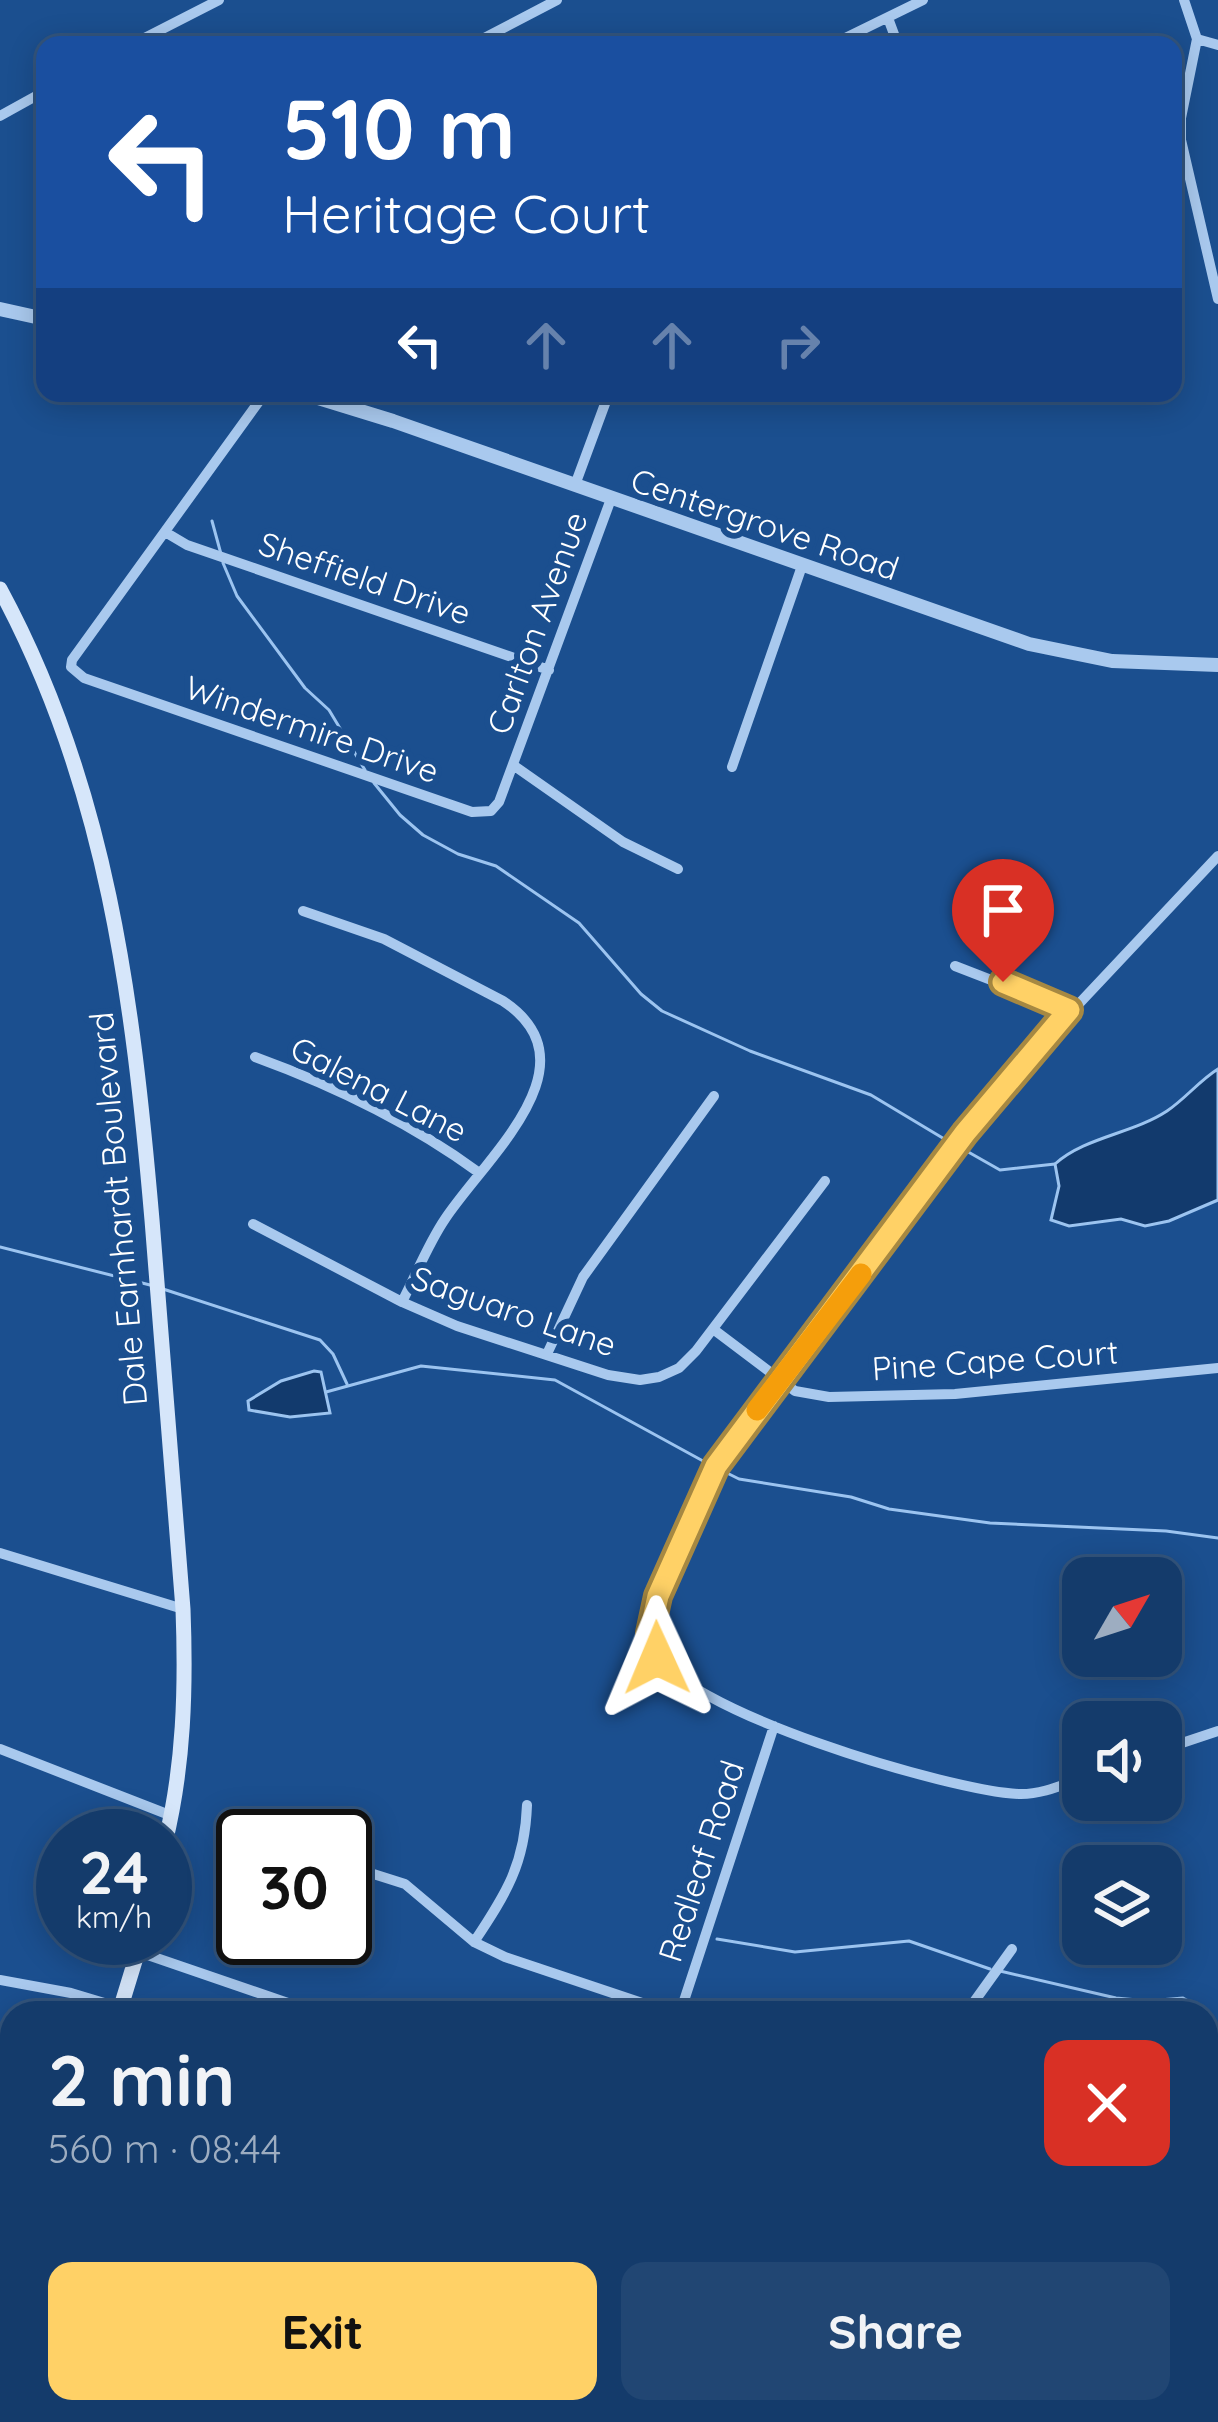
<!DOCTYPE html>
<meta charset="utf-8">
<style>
body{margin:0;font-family:Quicksand,sans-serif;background:#214673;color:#f1f3f6;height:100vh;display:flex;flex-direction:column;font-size:45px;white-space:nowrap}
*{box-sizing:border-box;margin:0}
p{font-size:39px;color:#9dadc1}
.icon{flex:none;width:66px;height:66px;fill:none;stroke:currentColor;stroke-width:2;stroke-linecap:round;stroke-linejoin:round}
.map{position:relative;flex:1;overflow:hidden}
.details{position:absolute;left:0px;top:2001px;width:1218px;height:423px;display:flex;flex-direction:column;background:#143b6b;border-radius:36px 36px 0 0;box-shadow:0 6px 30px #0003,0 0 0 3px #33557e}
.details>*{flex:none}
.banner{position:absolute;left:36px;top:36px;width:1146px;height:366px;border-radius:24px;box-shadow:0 6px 30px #0003,0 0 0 3px #33557e;background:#1a4fa0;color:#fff;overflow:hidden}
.needle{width:78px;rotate:51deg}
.tools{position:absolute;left:1062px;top:1557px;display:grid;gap:24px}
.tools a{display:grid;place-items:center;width:120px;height:120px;border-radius:24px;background:#143b6b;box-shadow:0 6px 30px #0003,0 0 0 3px #33557e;font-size:60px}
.speed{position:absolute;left:36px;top:1809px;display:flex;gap:24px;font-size:60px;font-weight:700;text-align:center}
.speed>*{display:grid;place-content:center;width:156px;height:156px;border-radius:50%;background:#143b6b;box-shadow:0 6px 30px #0003,0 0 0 3px #33557e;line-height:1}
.speed small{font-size:30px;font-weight:400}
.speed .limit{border:6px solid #111;border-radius:18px;background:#fff;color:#111}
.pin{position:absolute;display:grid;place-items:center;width:102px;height:102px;color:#fff;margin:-123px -51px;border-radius:50% 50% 50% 0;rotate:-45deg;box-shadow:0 0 12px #0007}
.pin .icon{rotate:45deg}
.me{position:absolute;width:132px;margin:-66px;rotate:359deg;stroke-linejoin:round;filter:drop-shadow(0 0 9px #0008)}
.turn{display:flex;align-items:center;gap:42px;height:252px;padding:0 48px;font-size:54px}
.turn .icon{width:156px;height:156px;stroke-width:2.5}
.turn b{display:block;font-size:84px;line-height:102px}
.lanes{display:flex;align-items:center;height:114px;padding:0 48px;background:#0003;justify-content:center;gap:60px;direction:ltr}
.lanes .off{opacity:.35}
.round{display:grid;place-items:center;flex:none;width:126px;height:126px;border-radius:24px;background:#214673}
.overview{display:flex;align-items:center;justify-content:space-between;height:204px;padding:0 48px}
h1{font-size:72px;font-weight:700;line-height:90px}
.cta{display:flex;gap:24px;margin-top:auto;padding:24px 48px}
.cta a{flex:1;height:138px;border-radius:24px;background:#ffd166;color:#111;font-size:48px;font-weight:700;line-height:138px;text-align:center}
.cta a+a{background:#214673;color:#f1f3f6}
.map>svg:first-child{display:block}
</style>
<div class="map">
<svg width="1218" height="2422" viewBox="0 0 1218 2422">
<rect width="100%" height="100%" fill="#1b4f8f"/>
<!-- water -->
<path fill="#123a6d" stroke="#9cc4f0" stroke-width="3" d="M1218 1069V1200L1169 1221 1145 1226 1121 1219 1069 1226 1051 1220 1059 1186 1055 1164C1085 1137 1132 1134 1167 1111 1185 1099 1200 1080 1218 1069Z
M314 1371 321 1372 330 1413 290 1417 249 1410 248 1401 281 1381Z"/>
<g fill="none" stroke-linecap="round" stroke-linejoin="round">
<!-- stream -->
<path stroke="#9cc4f0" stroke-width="3" d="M212 521 221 554
M223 563 237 596 305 688 329 710 365 770
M374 783 400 815 423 835 458 854 496 866 579 923 641 994 662 1011 750 1051 871 1095 946 1140
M963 1149 1000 1170 1055 1164
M0 1247 154 1286
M163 1289 320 1340 333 1354 347 1384
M326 1392 421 1366 555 1380 714 1467
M723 1471 739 1479 851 1497 889 1509 990 1523 1166 1531 1218 1538
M717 1939 795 1952 909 1941 990 1969
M1000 1971 1116 1998 1148 2001 1183 1998 1202 2009 1218 2026"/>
<!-- minor -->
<path stroke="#a9c9ee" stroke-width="10" d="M1184 0 1197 39 1181 118V140L1218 299
M888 18 898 45
M1197 39 1218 45
M131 45 219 0
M471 45 557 0
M831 45 923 0
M0 116 45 91
M265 393 72 660 71 667 84 678 472 812 491 811 499 802 611 499
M575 485 609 393
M165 532 187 545 549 670
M513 765 623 842 678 869
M732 767 802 566
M303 911 384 939 503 1001C598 1064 486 1157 445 1219 428 1244 416 1275 402 1302
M955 966 1069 1010
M255 1057C332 1085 411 1123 478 1172
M253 1224 402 1302 457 1326 608 1375 640 1380 659 1377 679 1368 696 1351 825 1181
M713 1329 795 1391 829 1397 955 1394 1218 1368
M547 1354 583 1277 714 1096
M0 1553 183 1609
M0 1749 172 1816
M1161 1750 1218 1731
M1083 1778C1062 1785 1043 1794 1021 1794 956 1793 670 1709 652 1646 639 1601 711 1473 737 1435L1010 1077 1218 856
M345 1865 405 1884 474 1942 505 1957 672 2013
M474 1942C506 1894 525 1864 527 1805
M139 1952 317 2013
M0 1980 71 1993 121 2008
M680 2013 774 1726
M966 2013 1012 1949
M0 2220 12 2226"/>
<!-- tertiary -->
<path stroke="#a9c9ee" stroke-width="14" d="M0 309 45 319
M302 393 393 421 1029 644 1112 661 1218 665"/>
<!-- secondary -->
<path stroke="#d6e6fa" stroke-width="15" d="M0 589C107 787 133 1000 152 1220 163 1349 173 1479 183 1609 186 1688 184 1766 165 1843
M119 2013 142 1938
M0 2310 12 2279
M0 2387 12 2355"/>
<!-- motorway -->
<path stroke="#fff" stroke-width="21" d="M0 2391 12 2395
M1206 2401 1218 2398
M63 2412 93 2422
M1093 2422 1146 2412"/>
</g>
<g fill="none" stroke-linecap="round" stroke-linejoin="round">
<!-- route casing -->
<g stroke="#a68842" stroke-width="30">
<path id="route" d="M657 1658 650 1633 658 1596 716 1466 965 1133 1069 1010 1003 982"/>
</g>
<!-- route -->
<use href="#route" stroke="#ffd166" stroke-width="21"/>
<!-- slow -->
<path stroke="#f59e0b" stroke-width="21" d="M757 1410 861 1274"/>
</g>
<g text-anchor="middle" stroke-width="12" stroke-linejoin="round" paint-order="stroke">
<!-- street labels -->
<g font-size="33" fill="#fff" stroke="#1b4f8f">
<text transform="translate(765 524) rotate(19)" y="12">Centergrove Road</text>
<text transform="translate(365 578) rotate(19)" y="12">Sheffield Drive</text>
<text transform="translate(537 623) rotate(-70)" y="12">Carlton Avenue</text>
<text transform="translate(312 729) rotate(19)" y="12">Windermire Drive</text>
<text transform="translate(379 1089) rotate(27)" y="12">Galena Lane</text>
<text transform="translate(118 1209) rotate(-95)" y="12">Dale Earnhardt Boulevard</text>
<text transform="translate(514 1311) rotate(19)" y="12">Saguaro Lane</text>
<text transform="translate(995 1360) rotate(-4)" y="12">Pine Cape Court</text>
<text transform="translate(701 1861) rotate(-72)" y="12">Redleaf Road</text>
</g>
</g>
</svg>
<div class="tools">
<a><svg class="needle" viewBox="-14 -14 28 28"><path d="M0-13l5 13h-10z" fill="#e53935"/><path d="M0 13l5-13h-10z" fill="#9dadc1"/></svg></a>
<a><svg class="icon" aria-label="sound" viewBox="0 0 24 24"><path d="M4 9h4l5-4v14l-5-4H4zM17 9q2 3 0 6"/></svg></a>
<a><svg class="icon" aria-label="layers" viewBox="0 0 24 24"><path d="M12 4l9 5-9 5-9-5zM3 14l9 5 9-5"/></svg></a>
</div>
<div class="speed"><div>24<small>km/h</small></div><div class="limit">30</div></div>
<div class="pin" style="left:1003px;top:982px;background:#d93025"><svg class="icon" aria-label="arrive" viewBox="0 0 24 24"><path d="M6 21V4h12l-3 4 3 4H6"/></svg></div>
<svg class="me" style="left:657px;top:1658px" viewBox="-20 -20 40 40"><path d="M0-17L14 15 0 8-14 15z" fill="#ffd166" stroke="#fff" stroke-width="4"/></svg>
<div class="banner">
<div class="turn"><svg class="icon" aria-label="left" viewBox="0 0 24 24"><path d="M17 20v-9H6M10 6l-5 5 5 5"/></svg><div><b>510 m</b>Heritage Court</div></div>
<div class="lanes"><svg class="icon" aria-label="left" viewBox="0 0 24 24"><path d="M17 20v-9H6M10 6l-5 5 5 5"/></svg><svg class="icon off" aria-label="ahead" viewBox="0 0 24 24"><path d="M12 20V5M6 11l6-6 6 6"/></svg><svg class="icon off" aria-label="ahead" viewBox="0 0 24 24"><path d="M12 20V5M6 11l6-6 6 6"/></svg><svg class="icon off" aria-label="right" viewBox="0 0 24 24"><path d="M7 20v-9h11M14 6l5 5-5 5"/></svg></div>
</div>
<section class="details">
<div class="overview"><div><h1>2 min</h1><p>560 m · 08:44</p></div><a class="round" style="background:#d93025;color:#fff"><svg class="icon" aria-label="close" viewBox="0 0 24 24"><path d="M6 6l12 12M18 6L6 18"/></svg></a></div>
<div class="cta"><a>Exit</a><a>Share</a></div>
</section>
</div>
